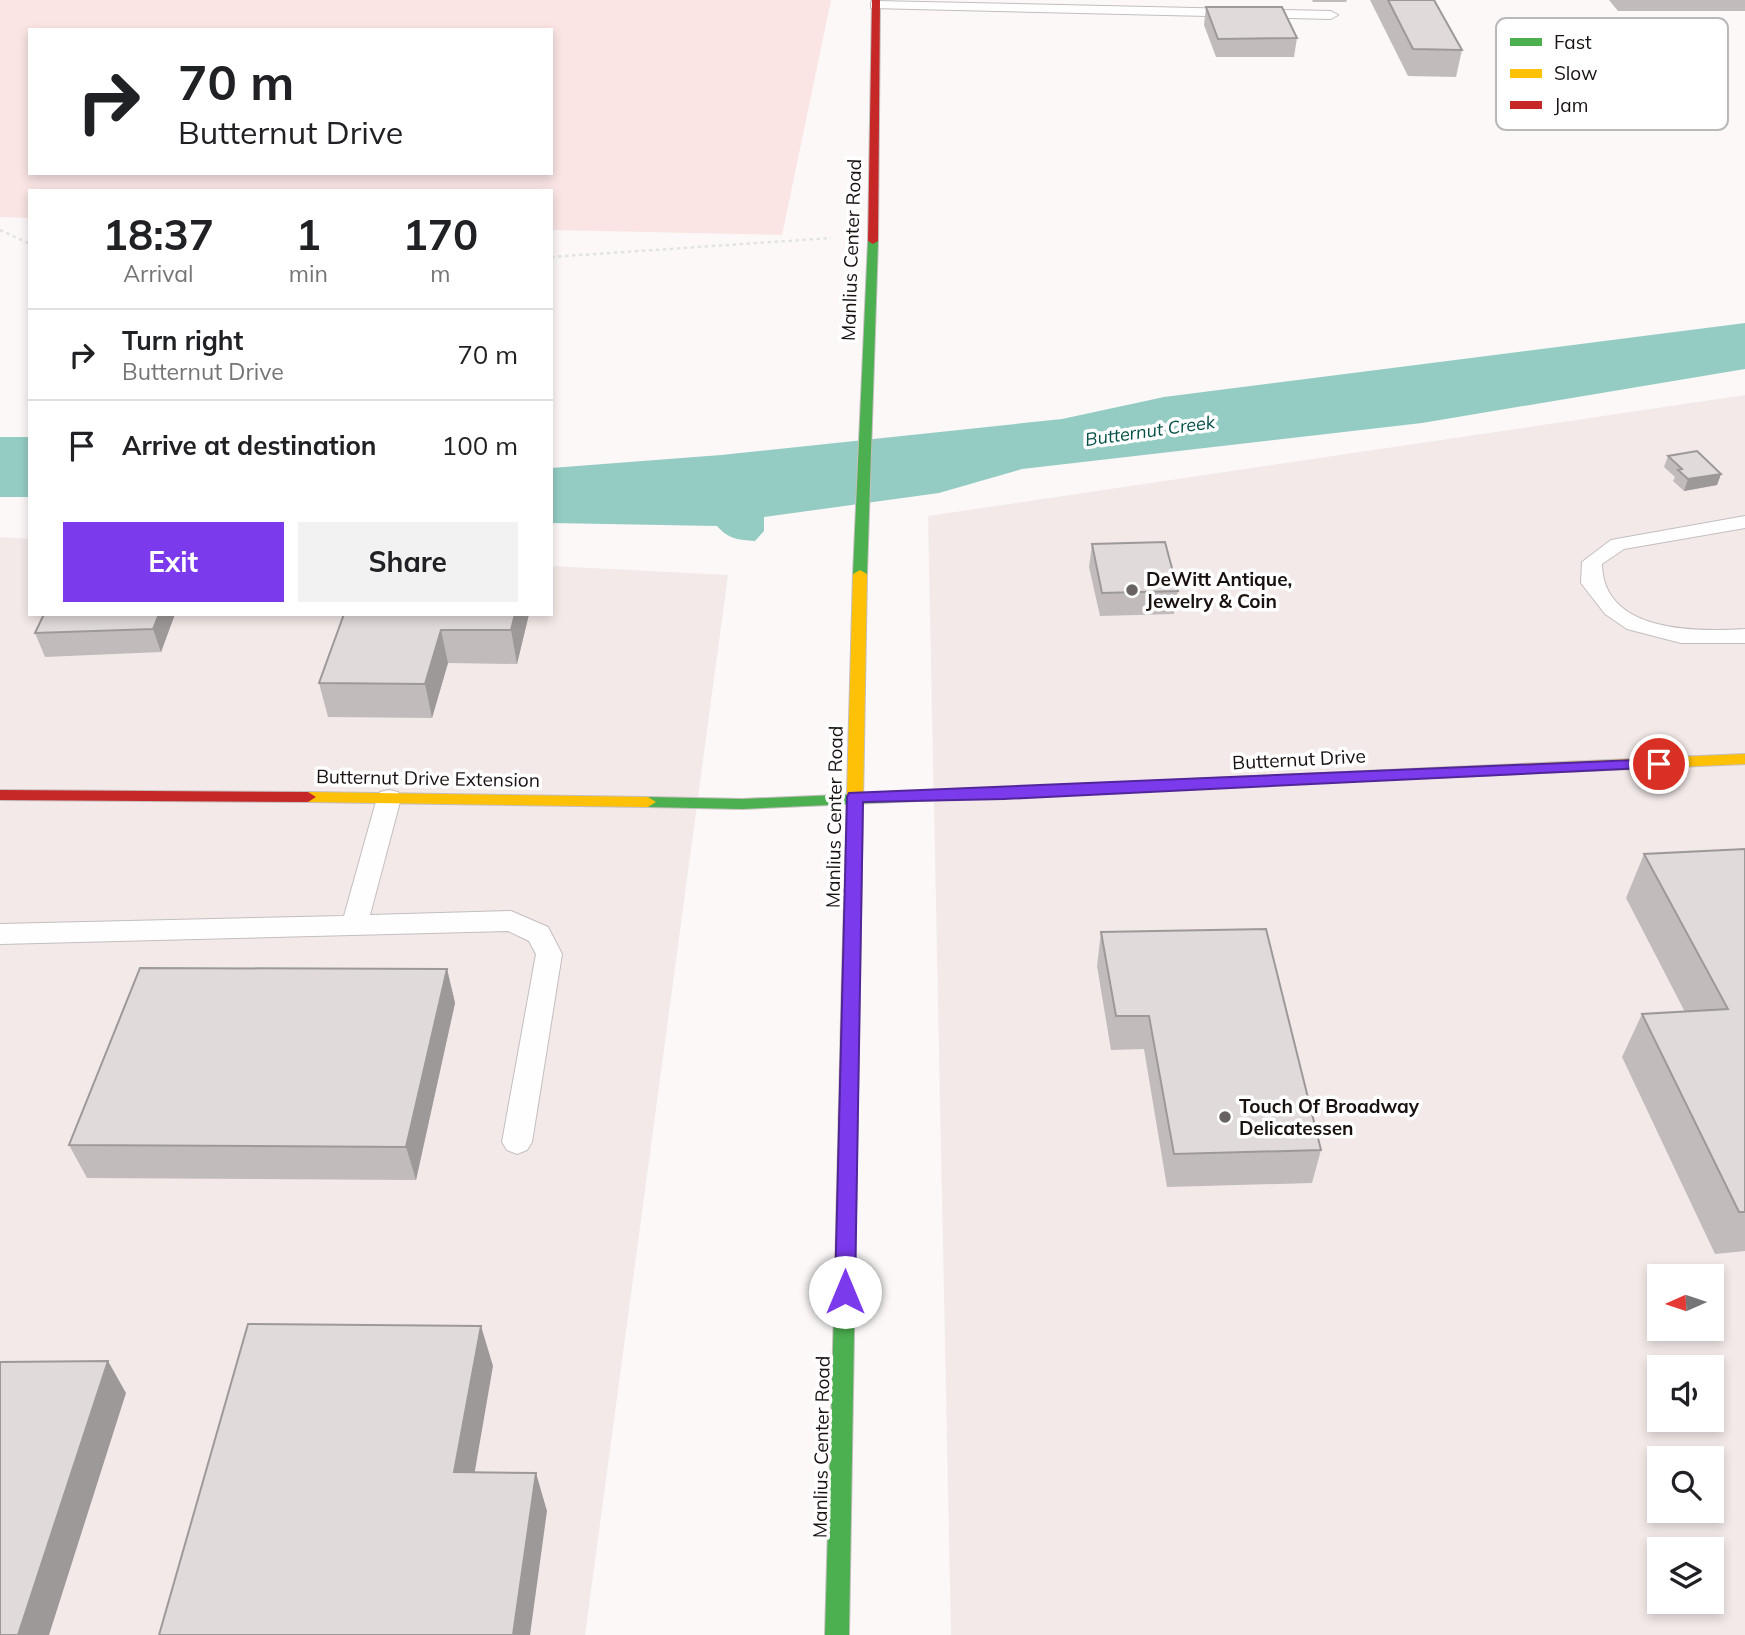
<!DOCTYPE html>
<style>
body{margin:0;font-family:Mulish,sans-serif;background:#f2f2f2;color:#202124;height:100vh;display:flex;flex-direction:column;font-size:26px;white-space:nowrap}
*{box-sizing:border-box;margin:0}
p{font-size:23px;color:#757577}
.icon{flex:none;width:38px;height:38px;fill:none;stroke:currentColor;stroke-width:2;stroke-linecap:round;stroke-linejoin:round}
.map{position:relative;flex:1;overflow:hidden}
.panel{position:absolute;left:28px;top:189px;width:525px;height:427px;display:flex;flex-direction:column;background:#fff;border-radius:0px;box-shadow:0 4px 10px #0003}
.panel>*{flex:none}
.banner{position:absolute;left:28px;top:28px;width:525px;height:147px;border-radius:0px;box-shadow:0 4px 10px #0003;background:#fff;color:#202124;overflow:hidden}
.needle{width:46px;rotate:267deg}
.tools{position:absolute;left:1647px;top:1264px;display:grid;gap:14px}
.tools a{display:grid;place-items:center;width:77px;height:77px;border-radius:0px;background:#fff;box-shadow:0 4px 10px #0003;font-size:35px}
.pin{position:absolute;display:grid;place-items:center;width:60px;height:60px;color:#fff;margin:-30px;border:4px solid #fff;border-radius:50%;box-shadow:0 2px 7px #0007}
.me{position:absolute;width:77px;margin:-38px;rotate:0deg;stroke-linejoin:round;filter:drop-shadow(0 0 5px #0008)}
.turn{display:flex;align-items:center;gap:24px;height:147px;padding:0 35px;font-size:32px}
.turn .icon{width:91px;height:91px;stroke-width:2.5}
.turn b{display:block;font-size:49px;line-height:60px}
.eta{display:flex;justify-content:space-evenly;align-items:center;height:119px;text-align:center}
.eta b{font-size:42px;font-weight:700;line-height:49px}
.button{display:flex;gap:14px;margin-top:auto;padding:14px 35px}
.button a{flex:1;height:80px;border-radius:0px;background:#7c3aed;color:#fff;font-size:28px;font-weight:700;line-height:80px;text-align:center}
.button a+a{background:#f2f2f2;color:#202124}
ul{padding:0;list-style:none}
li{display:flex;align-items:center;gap:21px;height:91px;padding:0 35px;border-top:2px solid #e0e0e0}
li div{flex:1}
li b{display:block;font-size:26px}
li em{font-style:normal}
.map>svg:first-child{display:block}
</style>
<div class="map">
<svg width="1745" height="1635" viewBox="0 0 1745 1635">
<rect width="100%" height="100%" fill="#fcf8f8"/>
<!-- built -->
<path fill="#f3e9e9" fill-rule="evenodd" d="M1745 395V1635H951L928 516ZM1659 1276H1712V1328H1659ZM1659 1367H1712V1419H1659ZM1659 1458H1712V1510H1659ZM1659 1549H1712V1601H1659Z
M0 537 30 539V614H551V566L728 575 585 1635H0Z"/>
<!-- green -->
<path fill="#fae4e4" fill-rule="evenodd" d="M0 0H831L782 235 551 230V191H30V218L0 217ZM30 30H551V173H30Z"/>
<!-- water -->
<path fill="#94ccc3" d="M1745 323V369L1422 423 1022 469 939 493 764 517V531L755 541C739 540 728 539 717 526L551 523V468L721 455 1062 419 1164 397Z
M0 437H30V497H0Z"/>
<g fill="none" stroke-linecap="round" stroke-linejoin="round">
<!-- lane casing -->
<g stroke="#c4bebe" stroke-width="2">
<path id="lane" d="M876 1 1331 11 1338 15 1331 19 871 8V2Z
M1745 516V528L1624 549 1602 564C1603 633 1696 632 1745 629V643H1681L1627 629 1605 614 1581 583 1582 562 1611 540Z
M389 790 398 792 401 798 370 915 511 911 548 927 562 954 532 1142 527 1150 517 1154 507 1150 502 1142 536 954 529 941 508 931 0 944V924L344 916 377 798 380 792Z"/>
</g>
<!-- fast casing -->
<g stroke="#c4bebe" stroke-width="2">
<path id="fast" d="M873 238 878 241 867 574 860 578 853 574 868 241Z
M979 789 984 790 987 794 984 798 742 809 648 807 640 802 648 797 742 799Z
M845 1265 852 1268 855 1274 849 1635H825L835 1274 838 1268Z"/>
</g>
<!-- slow casing -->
<g stroke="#c4bebe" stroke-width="2">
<path id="slow" d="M860 570 867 574 860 975 857 980H845L842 975 853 574Z
M1745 754V764L1430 778 1422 773 1430 768Z
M308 792 648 797 656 802 648 807 308 802 300 797Z"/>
</g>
<!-- jam casing -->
<g stroke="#c4bebe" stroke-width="2">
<path id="jam" d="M872 0H880L878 241 873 244 868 241Z
M1430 768 1438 773 1435 777 979 799 971 794 979 789Z
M0 790 308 792 316 797 308 802 0 800Z
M851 968 857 970 860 975 855 1274 852 1280 845 1283 838 1280 835 1274 842 975 845 970Z"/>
</g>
<!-- path -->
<path stroke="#e4e3e3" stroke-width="2.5" stroke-dasharray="3.5 3.5" stroke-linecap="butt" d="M0 230 30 244
M551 257 831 238"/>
<!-- lane -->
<use href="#lane" fill="#fffefe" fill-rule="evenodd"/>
<!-- fast -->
<use href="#fast" fill="#4caf50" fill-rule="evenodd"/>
<!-- slow -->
<use href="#slow" fill="#ffc107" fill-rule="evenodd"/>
<!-- jam -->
<use href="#jam" fill="#c62828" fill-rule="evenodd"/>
</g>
<!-- wall -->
<path fill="#c2bbbb" d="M1312 0H1347L1346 2H1313Z
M1370 0H1434L1462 50 1456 77 1408 76Z
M1609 0H1745V11H1618Z
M1206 7 1297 38 1294 57H1216L1204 25Z
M1668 456 1721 474 1717 485 1684 491 1673 481 1675 477 1664 467Z
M1092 544 1178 591 1174 614 1100 616 1089 567Z
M175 614 161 652 45 657 35 633Z
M344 614H529L517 664 448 663 432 718 328 717 319 683Z
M1745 849V1251L1715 1254 1622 1057 1642 1014 1685 1012 1626 898 1644 854Z
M1101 932 1321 1150 1312 1183 1167 1187 1144 1049 1111 1050 1097 966Z
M447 969 455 1003 416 1180 87 1178 69 1145Z"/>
<!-- shaded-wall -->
<path fill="#9e9999" d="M1721 474 1717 485 1684 491 1688 479Z
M159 614H175L161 652 153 629Z
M515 614H529L517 664 511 630Z
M441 630 448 663 432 718 425 684Z
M447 969 455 1003 416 1180 406 1147Z
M481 1326 493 1366 468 1511 454 1472Z
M108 1361 126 1393 49 1635H18Z
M536 1473 547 1511 530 1635H513Z"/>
<!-- building -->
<path fill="#e1dada" stroke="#9e9999" stroke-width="2" d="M1388 0H1434L1462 50 1413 49Z
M1206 7H1282L1297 38 1218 39Z
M1697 451 1721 474 1688 479 1678 470 1682 469 1668 456Z
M1165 542 1178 591 1102 593 1092 544Z
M44 614H159L153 629 35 633Z
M344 614H515L511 630H441L425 684 319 683Z
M1745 849V1212H1739L1642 1014 1728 1009 1644 854Z
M1266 929 1321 1150 1174 1154 1149 1016H1116L1101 932Z
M140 968 447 969 406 1147 69 1145Z
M248 1324 481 1326 454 1472 536 1473 513 1635H159Z
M108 1361 18 1635H0V1362Z"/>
<!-- route -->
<path fill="#7c3aed" stroke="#51269a" stroke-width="2" d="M1659 759 1665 760 1667 764 1665 767 1004 799 863 802 855 1292 852 1298 845 1300 838 1298 835 1292 847 797 849 793Z"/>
<!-- markers -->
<g fill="#696262" stroke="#fff" stroke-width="2.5">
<circle cx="1132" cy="590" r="7"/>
<circle cx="1225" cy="1117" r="7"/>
</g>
<g text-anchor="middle" stroke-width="7" stroke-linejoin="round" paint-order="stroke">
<!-- far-water labels -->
<g font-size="18" font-style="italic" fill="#045047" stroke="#fff">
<text transform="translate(1150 431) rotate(-8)" y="6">Butternut Creek</text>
</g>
<!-- street labels -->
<g font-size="19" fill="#1a1111" stroke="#fff">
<text transform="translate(851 250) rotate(-88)" y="7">Manlius Center Road</text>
<text transform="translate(1299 759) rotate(-3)" y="7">Butternut Drive</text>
<text transform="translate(428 778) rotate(1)" y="7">Butternut Drive Extension</text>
<text transform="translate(834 817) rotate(-89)" y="7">Manlius Center Road</text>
<text transform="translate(821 1447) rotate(-89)" y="7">Manlius Center Road</text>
</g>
<!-- poi labels -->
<g font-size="19" font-weight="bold" fill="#1a1111" stroke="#fff" text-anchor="start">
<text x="1146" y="586">DeWitt Antique,<tspan x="1146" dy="22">Jewelry &amp; Coin</tspan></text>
<text x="1239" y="1113">Touch Of Broadway<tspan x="1239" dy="22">Delicatessen</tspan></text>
</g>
</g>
<!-- legend -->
<rect x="1496" y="18" width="232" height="112" rx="10" fill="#fff" stroke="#bab8b8" stroke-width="2"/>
<rect x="1510" y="38" width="32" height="8" fill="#4caf50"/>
<rect x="1510" y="69" width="32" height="9" fill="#ffc107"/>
<rect x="1510" y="101" width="32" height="8" fill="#c62828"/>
<g font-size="19" fill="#1a1111">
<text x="1554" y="49">Fast</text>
<text x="1554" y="80">Slow</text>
<text x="1554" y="112">Jam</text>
</g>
</svg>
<div class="tools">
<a><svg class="needle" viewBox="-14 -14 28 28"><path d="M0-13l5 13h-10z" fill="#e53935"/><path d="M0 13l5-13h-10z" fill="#757577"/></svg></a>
<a><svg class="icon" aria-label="sound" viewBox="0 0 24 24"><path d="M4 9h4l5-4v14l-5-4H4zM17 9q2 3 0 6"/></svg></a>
<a><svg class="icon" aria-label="search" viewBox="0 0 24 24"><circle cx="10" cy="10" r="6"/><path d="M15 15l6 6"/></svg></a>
<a><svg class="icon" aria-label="layers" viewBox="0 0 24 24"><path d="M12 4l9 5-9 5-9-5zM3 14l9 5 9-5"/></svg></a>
</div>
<div class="pin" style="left:1659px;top:764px;background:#d93025"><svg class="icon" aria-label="arrive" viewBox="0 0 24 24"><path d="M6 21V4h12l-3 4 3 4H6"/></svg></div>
<svg class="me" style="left:845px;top:1292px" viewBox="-20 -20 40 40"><circle r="19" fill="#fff"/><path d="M0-13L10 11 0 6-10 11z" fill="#7c3aed"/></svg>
<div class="banner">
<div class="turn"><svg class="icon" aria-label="right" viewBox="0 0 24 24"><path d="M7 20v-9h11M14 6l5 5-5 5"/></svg><div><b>70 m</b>Butternut Drive</div></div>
</div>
<section class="panel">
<div class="eta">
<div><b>18:37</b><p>Arrival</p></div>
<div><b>1</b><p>min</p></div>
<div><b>170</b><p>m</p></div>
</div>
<ul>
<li><svg class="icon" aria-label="right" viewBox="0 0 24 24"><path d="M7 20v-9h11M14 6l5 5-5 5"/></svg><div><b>Turn right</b><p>Butternut Drive</p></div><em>70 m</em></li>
<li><svg class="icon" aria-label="arrive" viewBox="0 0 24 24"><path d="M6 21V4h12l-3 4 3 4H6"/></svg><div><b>Arrive at destination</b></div><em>100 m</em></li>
</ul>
<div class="button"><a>Exit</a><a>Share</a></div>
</section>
</div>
